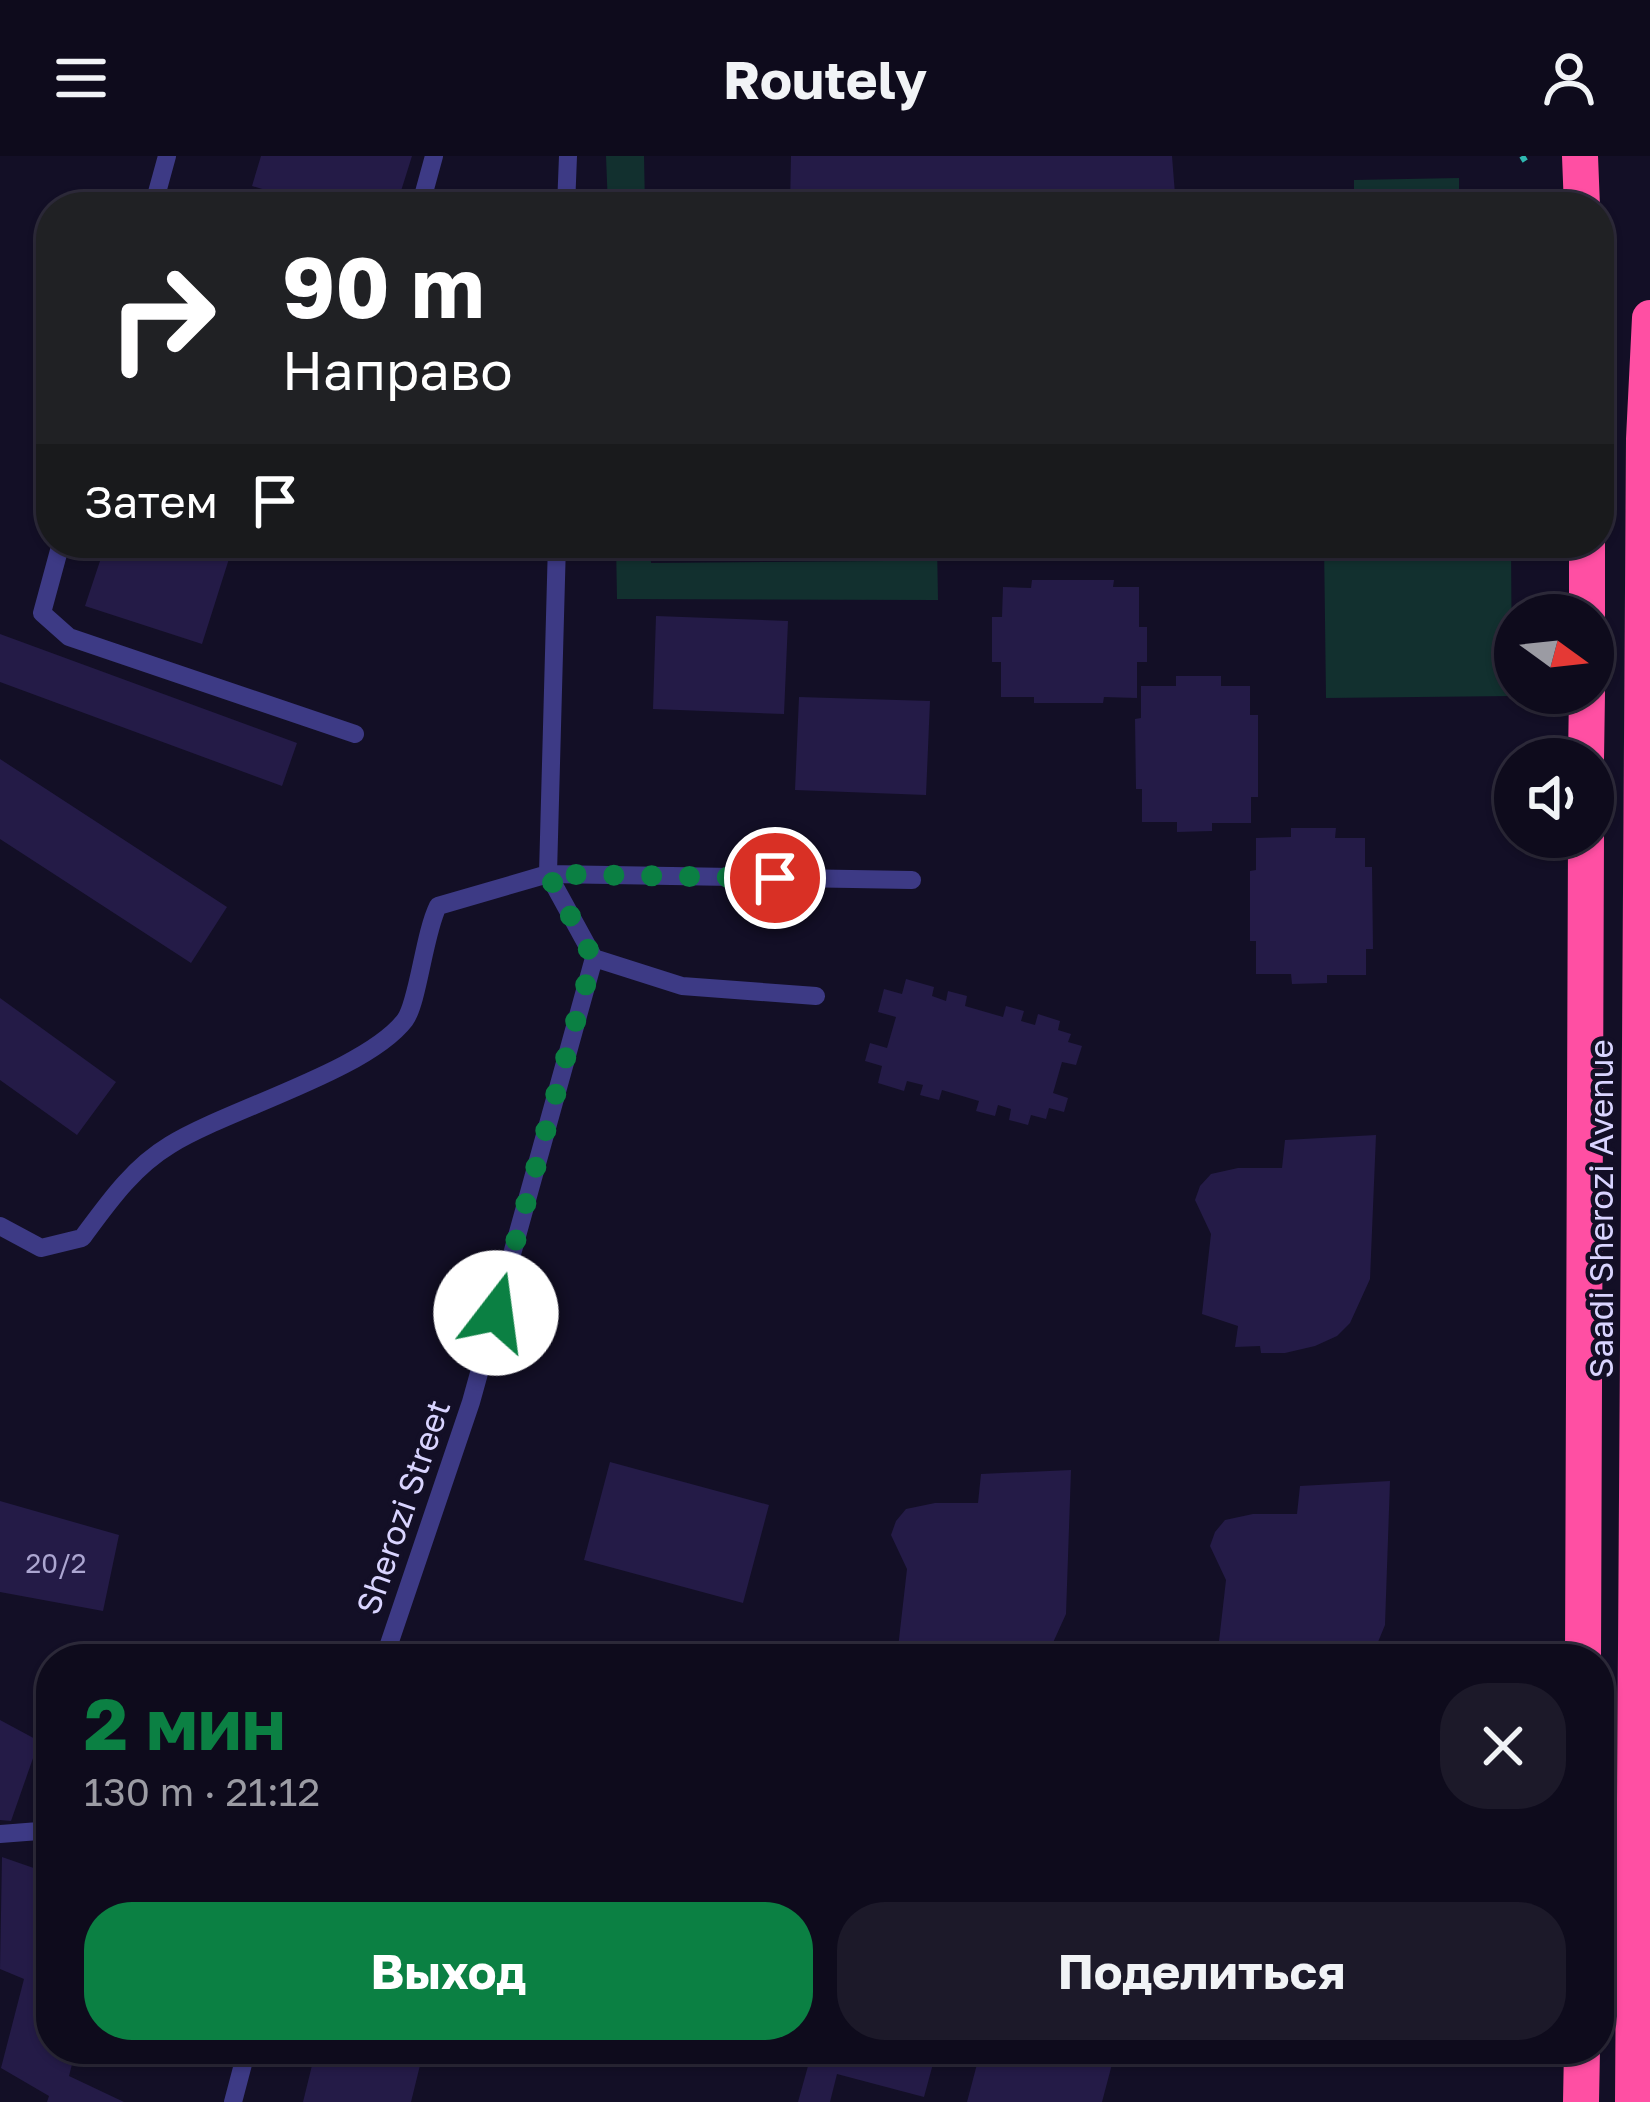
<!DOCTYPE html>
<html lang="ru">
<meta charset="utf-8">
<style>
body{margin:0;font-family:"Golos Text",sans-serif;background:#1c1929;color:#f1f3f6;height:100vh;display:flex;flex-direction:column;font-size:45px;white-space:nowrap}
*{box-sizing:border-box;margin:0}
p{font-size:39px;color:#9b9ba3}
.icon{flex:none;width:66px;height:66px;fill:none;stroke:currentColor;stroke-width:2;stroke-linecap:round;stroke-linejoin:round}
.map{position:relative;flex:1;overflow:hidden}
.sheet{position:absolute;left:36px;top:1488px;width:1578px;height:420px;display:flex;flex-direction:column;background:#0e0b1c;border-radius:48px;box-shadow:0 3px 9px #0004,0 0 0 3px #2e2b3b}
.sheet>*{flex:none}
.guide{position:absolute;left:36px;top:36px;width:1578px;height:366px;border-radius:48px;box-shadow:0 3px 9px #0004,0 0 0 3px #2e2b3b;background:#202124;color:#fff;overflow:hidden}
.needle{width:78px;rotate:105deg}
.buttons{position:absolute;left:1494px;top:438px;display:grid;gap:24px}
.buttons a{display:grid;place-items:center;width:120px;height:120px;border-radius:50%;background:#0e0b1c;box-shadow:0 3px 9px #0004,0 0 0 3px #2e2b3b;font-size:60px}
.pin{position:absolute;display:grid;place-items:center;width:102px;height:102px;color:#fff;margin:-51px;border:6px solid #fff;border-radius:50%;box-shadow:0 3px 12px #0007}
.me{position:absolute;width:132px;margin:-66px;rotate:15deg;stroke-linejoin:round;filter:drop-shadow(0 0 9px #0008)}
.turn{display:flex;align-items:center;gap:42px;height:252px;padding:0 48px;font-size:54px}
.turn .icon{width:156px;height:156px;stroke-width:2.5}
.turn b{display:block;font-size:84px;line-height:102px}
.then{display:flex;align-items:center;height:114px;padding:0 48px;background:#0003;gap:24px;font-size:45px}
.round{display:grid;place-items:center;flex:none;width:126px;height:126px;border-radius:48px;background:#1c1929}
.overview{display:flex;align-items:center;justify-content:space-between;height:204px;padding:0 48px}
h1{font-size:72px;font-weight:700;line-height:90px;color:#0b8043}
.action{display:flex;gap:24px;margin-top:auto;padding:24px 48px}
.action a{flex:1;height:138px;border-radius:48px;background:#0b8043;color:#fff;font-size:48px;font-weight:700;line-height:138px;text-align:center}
.action a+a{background:#1c1929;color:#f1f3f6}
header{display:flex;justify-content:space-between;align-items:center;height:156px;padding:0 48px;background:#0e0b1c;font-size:54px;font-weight:700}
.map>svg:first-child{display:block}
</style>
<header><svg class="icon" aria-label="menu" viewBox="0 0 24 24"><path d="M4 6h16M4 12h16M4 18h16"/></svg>Routely<svg class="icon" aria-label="person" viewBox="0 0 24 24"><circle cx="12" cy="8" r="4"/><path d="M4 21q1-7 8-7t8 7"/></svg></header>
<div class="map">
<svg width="1650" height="1946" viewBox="0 0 1650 1946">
<rect width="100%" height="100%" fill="#130f26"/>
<!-- green -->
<path fill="#12302f" d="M606 0H644L645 51H608Z
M1459 22V51H1354V24Z
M616 387H650L651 407 883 405 884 387H937L938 444 617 443Z
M1324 387H1511L1512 540 1326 542Z"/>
<!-- building -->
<path fill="#241b47" d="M261 0H412L396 51H322L252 30Z
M791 0H1172L1176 51H790Z
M106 387H234L202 488 85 450Z
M1032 424H1114L1113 431H1139V471H1147V506H1137V542L1104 541 1103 547H1034V541H1001V506H992V461H1002L1003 431 1031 432Z
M656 460 788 465 784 558 653 553Z
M0 478 297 587 282 630 0 526Z
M1176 520H1221V530H1250V559H1258V641H1251V667H1212V675L1177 676V666H1142V633H1136L1135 563 1141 562V530H1176Z
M799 541 930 545 926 639 795 634Z
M0 603 227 751 191 807 0 683Z
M1291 672H1336L1335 682H1365V711H1372L1373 793H1366V819H1327V827L1292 828 1291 818H1256V785H1250V715L1256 714V682L1291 681Z
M906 823 934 831 932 840 946 845 948 835 967 840 965 850 1003 861 1006 850 1024 855 1021 865 1035 869 1038 858 1060 865 1058 874 1071 878 1068 886 1082 890 1076 909 1062 906 1053 937 1068 942 1064 956 1049 952 1046 963 1031 959 1028 969 1009 964 1011 953 998 949 995 960 976 955 979 945 942 934 939 944 920 939 923 929 907 925 904 935 878 927 882 910 865 905 870 887 887 892 896 861 878 856 884 833 902 838Z
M0 842 116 926 77 979 0 924Z
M1376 979 1370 1123 1350 1167 1337 1180 1315 1190 1285 1197H1261L1260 1190 1235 1191 1238 1170 1202 1158 1211 1078 1195 1044 1200 1030 1211 1018 1238 1012H1282L1285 984Z
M610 1306 769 1349 743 1447 584 1404Z
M1071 1314 1066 1458 1046 1502 928 1503 898 1492 907 1413 891 1379 896 1365 906 1353 935 1347H978L981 1318Z
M1390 1325 1385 1469 1371 1503H1217L1226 1424 1210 1390 1215 1376 1225 1364 1253 1358H1297L1300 1330Z
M0 1345 119 1379 103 1455 0 1436Z
M0 1564 39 1585 11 1665 0 1664Z
M2 1701 51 1718V1893H76L69 1920 124 1946H47L49 1940 1 1912 24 1823 0 1813Z
M316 1893H424L411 1946H303Z
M750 1893H937L924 1941 837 1918 830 1946H798L808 1910Z
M981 1893H1116L1102 1946H967Z"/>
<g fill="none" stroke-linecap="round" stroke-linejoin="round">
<!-- path -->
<path stroke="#2fb8b0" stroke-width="6" stroke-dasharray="6 9" stroke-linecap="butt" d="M1522 0 1527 8"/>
<!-- lane -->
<path stroke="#3d3a85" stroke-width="18" d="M153 51 167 0
M420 51 434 0
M566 51 568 0
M61 387 42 457 69 481 355 578
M557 387 548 718 594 802 682 830 816 840
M0 1070 41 1092 82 1082C108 1047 132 1012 170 989 228 953 366 915 405 864 418 847 424 778 438 750L548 718 912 724
M384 1503 471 1246 594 802
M0 1678 39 1675 51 1656
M233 1946 247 1893"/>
<!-- highway -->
<path stroke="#ff4fa3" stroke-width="36" d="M1580 0 1582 51
M1587 459V387
M1586 603 1587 537
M1583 1503 1586 681
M1581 1946 1582 1893
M1633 1946 1644 283 1650 162"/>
</g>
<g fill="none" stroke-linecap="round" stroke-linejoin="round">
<!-- route -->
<path stroke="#0b8043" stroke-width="21" stroke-dasharray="0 37.8" d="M496 1157 593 802 548 718 775 722"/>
</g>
<g text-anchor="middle" stroke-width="9" stroke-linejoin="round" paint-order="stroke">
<!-- number labels -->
<g font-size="27" fill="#aca6d1">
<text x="56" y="1417">20/2</text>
</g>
<!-- street labels -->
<g font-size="33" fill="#d9d4ff" stroke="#130f26">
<text transform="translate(1601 1053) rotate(-90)" y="12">Saadi Sherozi Avenue</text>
<text transform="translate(403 1351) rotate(-71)" y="12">Sherozi Street</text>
</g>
</g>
</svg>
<div class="buttons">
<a><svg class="needle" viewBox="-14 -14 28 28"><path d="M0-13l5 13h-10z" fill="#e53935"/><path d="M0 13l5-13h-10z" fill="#9b9ba3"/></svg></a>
<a><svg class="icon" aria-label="sound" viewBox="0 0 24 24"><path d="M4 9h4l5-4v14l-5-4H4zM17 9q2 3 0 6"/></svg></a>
</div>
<div class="pin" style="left:775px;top:722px;background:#d93025"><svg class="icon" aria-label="arrive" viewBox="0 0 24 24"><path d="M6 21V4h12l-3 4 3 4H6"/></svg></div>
<svg class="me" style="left:496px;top:1157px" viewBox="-20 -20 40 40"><circle r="19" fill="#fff"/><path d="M0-13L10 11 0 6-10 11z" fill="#0b8043"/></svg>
<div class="guide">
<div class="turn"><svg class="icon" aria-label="right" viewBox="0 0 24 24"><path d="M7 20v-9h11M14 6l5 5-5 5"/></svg><div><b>90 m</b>Направо</div></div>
<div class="then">Затем<svg class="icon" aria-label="arrive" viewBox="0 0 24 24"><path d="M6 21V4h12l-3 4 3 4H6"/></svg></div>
</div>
<section class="sheet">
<div class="overview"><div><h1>2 мин</h1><p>130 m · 21:12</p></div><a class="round"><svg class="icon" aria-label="close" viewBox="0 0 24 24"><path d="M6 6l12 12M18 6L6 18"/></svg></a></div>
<div class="action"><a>Выход</a><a>Поделиться</a></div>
</section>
</div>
